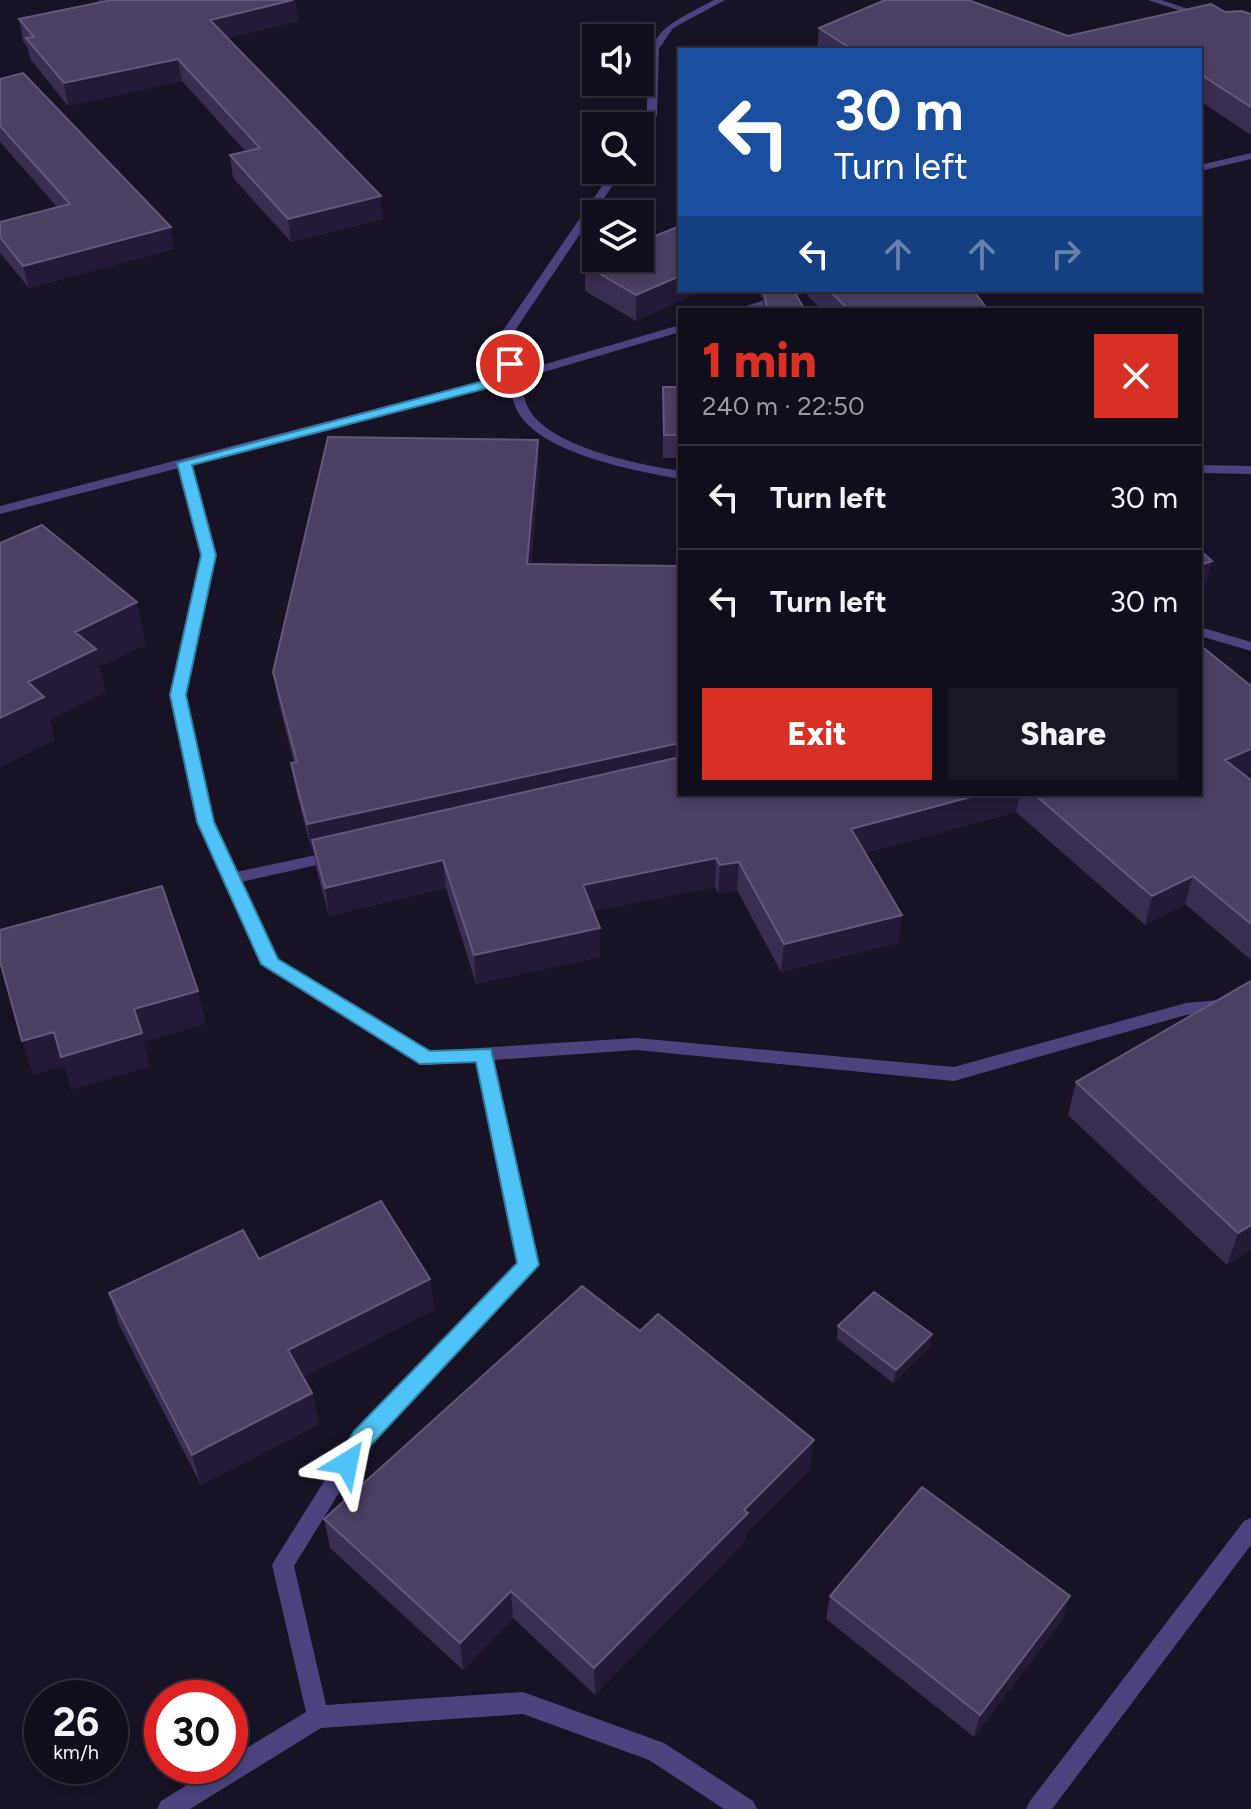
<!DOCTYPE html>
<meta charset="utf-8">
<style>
body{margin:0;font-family:Figtree,sans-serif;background:#1a1724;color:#f1f3f6;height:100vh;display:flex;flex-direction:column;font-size:30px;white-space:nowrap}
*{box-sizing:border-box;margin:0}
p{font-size:26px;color:#9c9ca3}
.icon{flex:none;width:44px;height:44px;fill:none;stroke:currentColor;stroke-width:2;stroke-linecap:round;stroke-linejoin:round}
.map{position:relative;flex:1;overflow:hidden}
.sheet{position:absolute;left:678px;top:308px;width:524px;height:488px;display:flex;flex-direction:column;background:#110e1b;border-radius:0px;box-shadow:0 4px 12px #0003,0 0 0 2px #302e3a}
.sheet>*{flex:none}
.banner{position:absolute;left:678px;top:48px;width:524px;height:244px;border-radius:0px;box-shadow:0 4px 12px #0003,0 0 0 2px #302e3a;background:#1a4fa0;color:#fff;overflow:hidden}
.buttons{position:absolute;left:582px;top:24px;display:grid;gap:16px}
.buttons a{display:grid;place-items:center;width:72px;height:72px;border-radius:0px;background:#110e1b;box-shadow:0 4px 12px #0003,0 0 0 2px #302e3a;font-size:40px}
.speed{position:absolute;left:24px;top:1680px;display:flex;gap:16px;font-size:40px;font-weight:700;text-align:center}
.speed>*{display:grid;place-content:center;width:104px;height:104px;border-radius:50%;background:#110e1b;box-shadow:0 4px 12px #0003,0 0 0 2px #302e3a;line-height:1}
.speed small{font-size:20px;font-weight:400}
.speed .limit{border:12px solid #d22;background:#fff;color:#111}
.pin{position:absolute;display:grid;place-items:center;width:68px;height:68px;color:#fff;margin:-34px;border:4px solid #fff;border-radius:50%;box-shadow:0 2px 8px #0007}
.me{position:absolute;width:88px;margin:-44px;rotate:35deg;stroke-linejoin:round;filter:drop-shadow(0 0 6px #0008)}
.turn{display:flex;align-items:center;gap:28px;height:168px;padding:0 24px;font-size:36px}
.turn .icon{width:104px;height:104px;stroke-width:2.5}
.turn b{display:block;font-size:56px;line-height:68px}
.lanes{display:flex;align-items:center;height:76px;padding:0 24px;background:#0003;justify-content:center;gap:40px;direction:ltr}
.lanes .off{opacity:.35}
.round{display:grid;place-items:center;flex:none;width:84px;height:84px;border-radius:0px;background:#1a1724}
.headline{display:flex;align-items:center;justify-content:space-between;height:136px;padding:0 24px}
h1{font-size:48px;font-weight:800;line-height:60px;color:#d93025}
.action{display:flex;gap:16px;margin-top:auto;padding:16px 24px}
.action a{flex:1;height:92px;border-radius:0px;background:#d93025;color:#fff;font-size:32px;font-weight:800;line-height:92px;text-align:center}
.action a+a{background:#1a1724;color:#f1f3f6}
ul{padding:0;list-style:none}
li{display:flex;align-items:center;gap:24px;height:104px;padding:0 24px;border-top:2px solid #302e3a}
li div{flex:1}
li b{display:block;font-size:30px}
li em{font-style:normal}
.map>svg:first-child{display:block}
</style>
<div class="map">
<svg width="1251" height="1809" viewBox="0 0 1251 1809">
<rect width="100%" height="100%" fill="#171224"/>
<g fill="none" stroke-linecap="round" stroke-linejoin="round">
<!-- minor -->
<path fill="#4d427e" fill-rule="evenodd" d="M714 0H725L673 28 659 49 657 115 644 137 640 138C640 126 647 120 647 109 650 34 646 35 714 0Z
M1148 0H1161L1209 16 1202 18Z
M1251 153V159L1200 171V165Z
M613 170H623L514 332 518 372 680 325V332L520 379C522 390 525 405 532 414 559 449 638 464 680 471V479C636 471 549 455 521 417 514 407 511 394 508 382L191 464 215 555 185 695 213 822 236 872 335 851 343 856 335 861 241 882 277 960 430 1051 636 1038 954 1067 1186 1003 1251 997V1009L1186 1015 954 1081 636 1050 494 1060 538 1265 369 1444 294 1566 326 1705 523 1692 664 1743 753 1801 757 1809H724L649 1760 523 1714 321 1728 190 1809H157L161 1801 218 1766H230V1758L306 1712 272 1565 276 1558 355 1432 519 1263 477 1061 427 1065 421 1063 265 968 197 822 171 695 201 555 179 468 0 514V506L507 375 502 332Z
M795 290H813L752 310H734Z
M1200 465 1251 466V474L1200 473Z
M1200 627 1251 642V651L1200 636Z
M1251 1518V1545L1052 1809H1026L1030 1801 1244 1521Z"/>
</g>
<!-- wall -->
<path fill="#392d50" d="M98 0H295L298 21 227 38 383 219 291 242 233 178 230 155 245 151 182 81 68 106 31 60 27 46 23 41 19 19 99 3Z
M1225 12 1251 14V135L1200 101V50H817L819 28 1068 36Z
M0 79 174 249 29 288 0 253V222L57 207 0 142Z
M640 258 636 321 585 291V265Z
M760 290H793L805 310H762L763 297 761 298Z
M807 290H973L988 310H822L807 295Z
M663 387H680V458H663Z
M538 440 539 467 531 564 680 566V794H1200L1245 776 1251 780V960L1185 904 1145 925 1016 812 865 853 902 915 898 943 781 972 737 890 718 894 715 887 593 911 600 957 476 984 446 888 329 916 316 868 314 852H312L296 791 291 763H294L278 700 273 672Z
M1251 981V1249L1227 1265 1068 1115 1076 1082Z
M259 1259 430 1279 434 1310 303 1377 312 1393 319 1424 201 1485 119 1325 109 1293Z
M838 1326 930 1347 893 1383 837 1339Z
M810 1469 746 1533 745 1541 595 1695 513 1618 463 1670 330 1548 324 1519Z
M830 1596 1063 1619 974 1737 826 1619Z"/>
<!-- shaded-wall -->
<path fill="#241a37" d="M295 0 298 21 213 41 210 20Z
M178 59 182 81 68 106 64 83Z
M381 196 383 219 291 242 288 219Z
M171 227 174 249 29 288 23 266Z
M680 276V290H706L636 321V295Z
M538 440 539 467 528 591 527 564Z
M1212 561 1205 589 1200 591V565Z
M137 602 146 645 100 667 106 692 50 720 55 740 0 768V718L28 682 75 632Z
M680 743 679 771 312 840 314 852H312L307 824Z
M1251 749V774L1217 788 1225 760Z
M982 794H1020L1016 812 848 858 851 829Z
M716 858 715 887 584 913 583 885Z
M443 860 446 888 329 916 325 888Z
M739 862 737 890 718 894 720 865Z
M1193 876 1185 904 1145 925 1152 896Z
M902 915 898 943 781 972 784 944Z
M600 928V957L476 984 474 955Z
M198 991 206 1024 144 1042 150 1067 71 1090 64 1066 33 1075 22 1041Z
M1251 1225V1249L1227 1265 1238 1233Z
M430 1279 434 1310 295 1381 288 1350Z
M932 1334 930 1347 893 1383 896 1370Z
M312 1393 319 1424 201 1485 192 1455Z
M814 1440 810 1469 746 1533 745 1541 595 1695 594 1668 744 1510Z
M511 1591 513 1618 463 1670 460 1643Z
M1070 1596 1063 1619 974 1737 980 1715Z"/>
<!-- building -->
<path fill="#4b3f62" stroke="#63587a" stroke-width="2" d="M106 0H293L210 20 381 196 288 219 230 155 260 148 178 59 64 83 26 38 34 37 19 19 107 1Z
M885 0H968L1068 36 1211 4 1225 12 1242 11 1251 14V107L1200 74V50H853L819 28Z
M23 73 171 227 23 266 0 237V222L70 204 0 126V79Z
M680 226V276L636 295 585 265 603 258H640V242Z
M764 290H793L805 310H767Z
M829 290H973L988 310H849Z
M663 387H680V435H664Z
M328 437 538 440 527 564 680 566V743L307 824 291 763 297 762 273 672Z
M42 525 137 602 75 632 96 649 28 682 44 697 0 718V543Z
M1200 550 1212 561 1200 565Z
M1200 645 1251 686V749L1225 760 1251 780V924L1193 876 1152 896 1034 794H1200Z
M680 757V794H982L851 829 902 915 784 944 739 862 720 865 716 858 583 885 600 928 474 955 443 860 325 888 312 840Z
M162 886 198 991 134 1009 142 1033 61 1057 54 1032 22 1041 0 961V930Z
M1251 981V1225L1238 1233 1076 1082Z
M381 1201 430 1279 288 1350 312 1393 192 1455 109 1293 243 1230 259 1259Z
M582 1286 640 1331 658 1314 814 1440 744 1510 748 1513 594 1668 511 1591 460 1643 324 1519Z
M874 1292 932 1334 896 1370 838 1326Z
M922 1487 1070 1596 980 1715 830 1596Z"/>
<!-- route -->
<path fill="#4fc3f7" stroke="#337fa1" stroke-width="2" d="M505 361H515L519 380 192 465 216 555 186 695 214 822 278 959 430 1051 491 1049 539 1265 371 1445 355 1471 347 1474 338 1471 335 1463 354 1431 517 1263 476 1062 420 1064 261 964 197 822 170 695 201 555 177 463 506 375Z"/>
</svg>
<div class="buttons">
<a><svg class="icon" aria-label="sound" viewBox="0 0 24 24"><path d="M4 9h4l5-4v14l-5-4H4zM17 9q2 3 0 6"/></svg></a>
<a><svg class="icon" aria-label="search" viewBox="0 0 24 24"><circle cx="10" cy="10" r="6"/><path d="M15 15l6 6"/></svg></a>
<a><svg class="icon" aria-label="layers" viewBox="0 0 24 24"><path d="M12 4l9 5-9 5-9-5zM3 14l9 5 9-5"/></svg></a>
</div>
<div class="speed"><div>26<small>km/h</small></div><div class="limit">30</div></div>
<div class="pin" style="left:510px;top:364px;background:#d93025"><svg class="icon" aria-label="arrive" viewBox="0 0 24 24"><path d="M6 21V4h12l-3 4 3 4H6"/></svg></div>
<svg class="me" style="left:347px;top:1463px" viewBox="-20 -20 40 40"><path d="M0-17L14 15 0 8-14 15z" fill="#4fc3f7" stroke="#fff" stroke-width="4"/></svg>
<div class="banner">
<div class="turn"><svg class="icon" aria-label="left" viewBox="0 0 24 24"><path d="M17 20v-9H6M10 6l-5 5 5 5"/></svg><div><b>30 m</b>Turn left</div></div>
<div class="lanes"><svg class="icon" aria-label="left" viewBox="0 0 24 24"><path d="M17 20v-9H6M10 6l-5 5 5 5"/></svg><svg class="icon off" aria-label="ahead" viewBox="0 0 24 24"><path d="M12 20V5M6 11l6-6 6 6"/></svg><svg class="icon off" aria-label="ahead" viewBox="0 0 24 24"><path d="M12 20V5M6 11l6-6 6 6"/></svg><svg class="icon off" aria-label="right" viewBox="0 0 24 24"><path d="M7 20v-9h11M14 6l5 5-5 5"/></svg></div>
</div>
<section class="sheet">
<div class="headline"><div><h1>1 min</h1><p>240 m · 22:50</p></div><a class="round" style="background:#d93025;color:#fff"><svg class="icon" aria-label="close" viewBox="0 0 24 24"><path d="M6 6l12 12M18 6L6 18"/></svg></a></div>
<ul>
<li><svg class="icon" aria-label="left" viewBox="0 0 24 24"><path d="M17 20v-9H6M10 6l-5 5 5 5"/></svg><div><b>Turn left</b></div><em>30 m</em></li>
<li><svg class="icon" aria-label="left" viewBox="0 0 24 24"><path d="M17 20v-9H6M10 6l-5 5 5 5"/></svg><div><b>Turn left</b></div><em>30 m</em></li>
</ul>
<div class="action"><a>Exit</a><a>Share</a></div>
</section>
</div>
